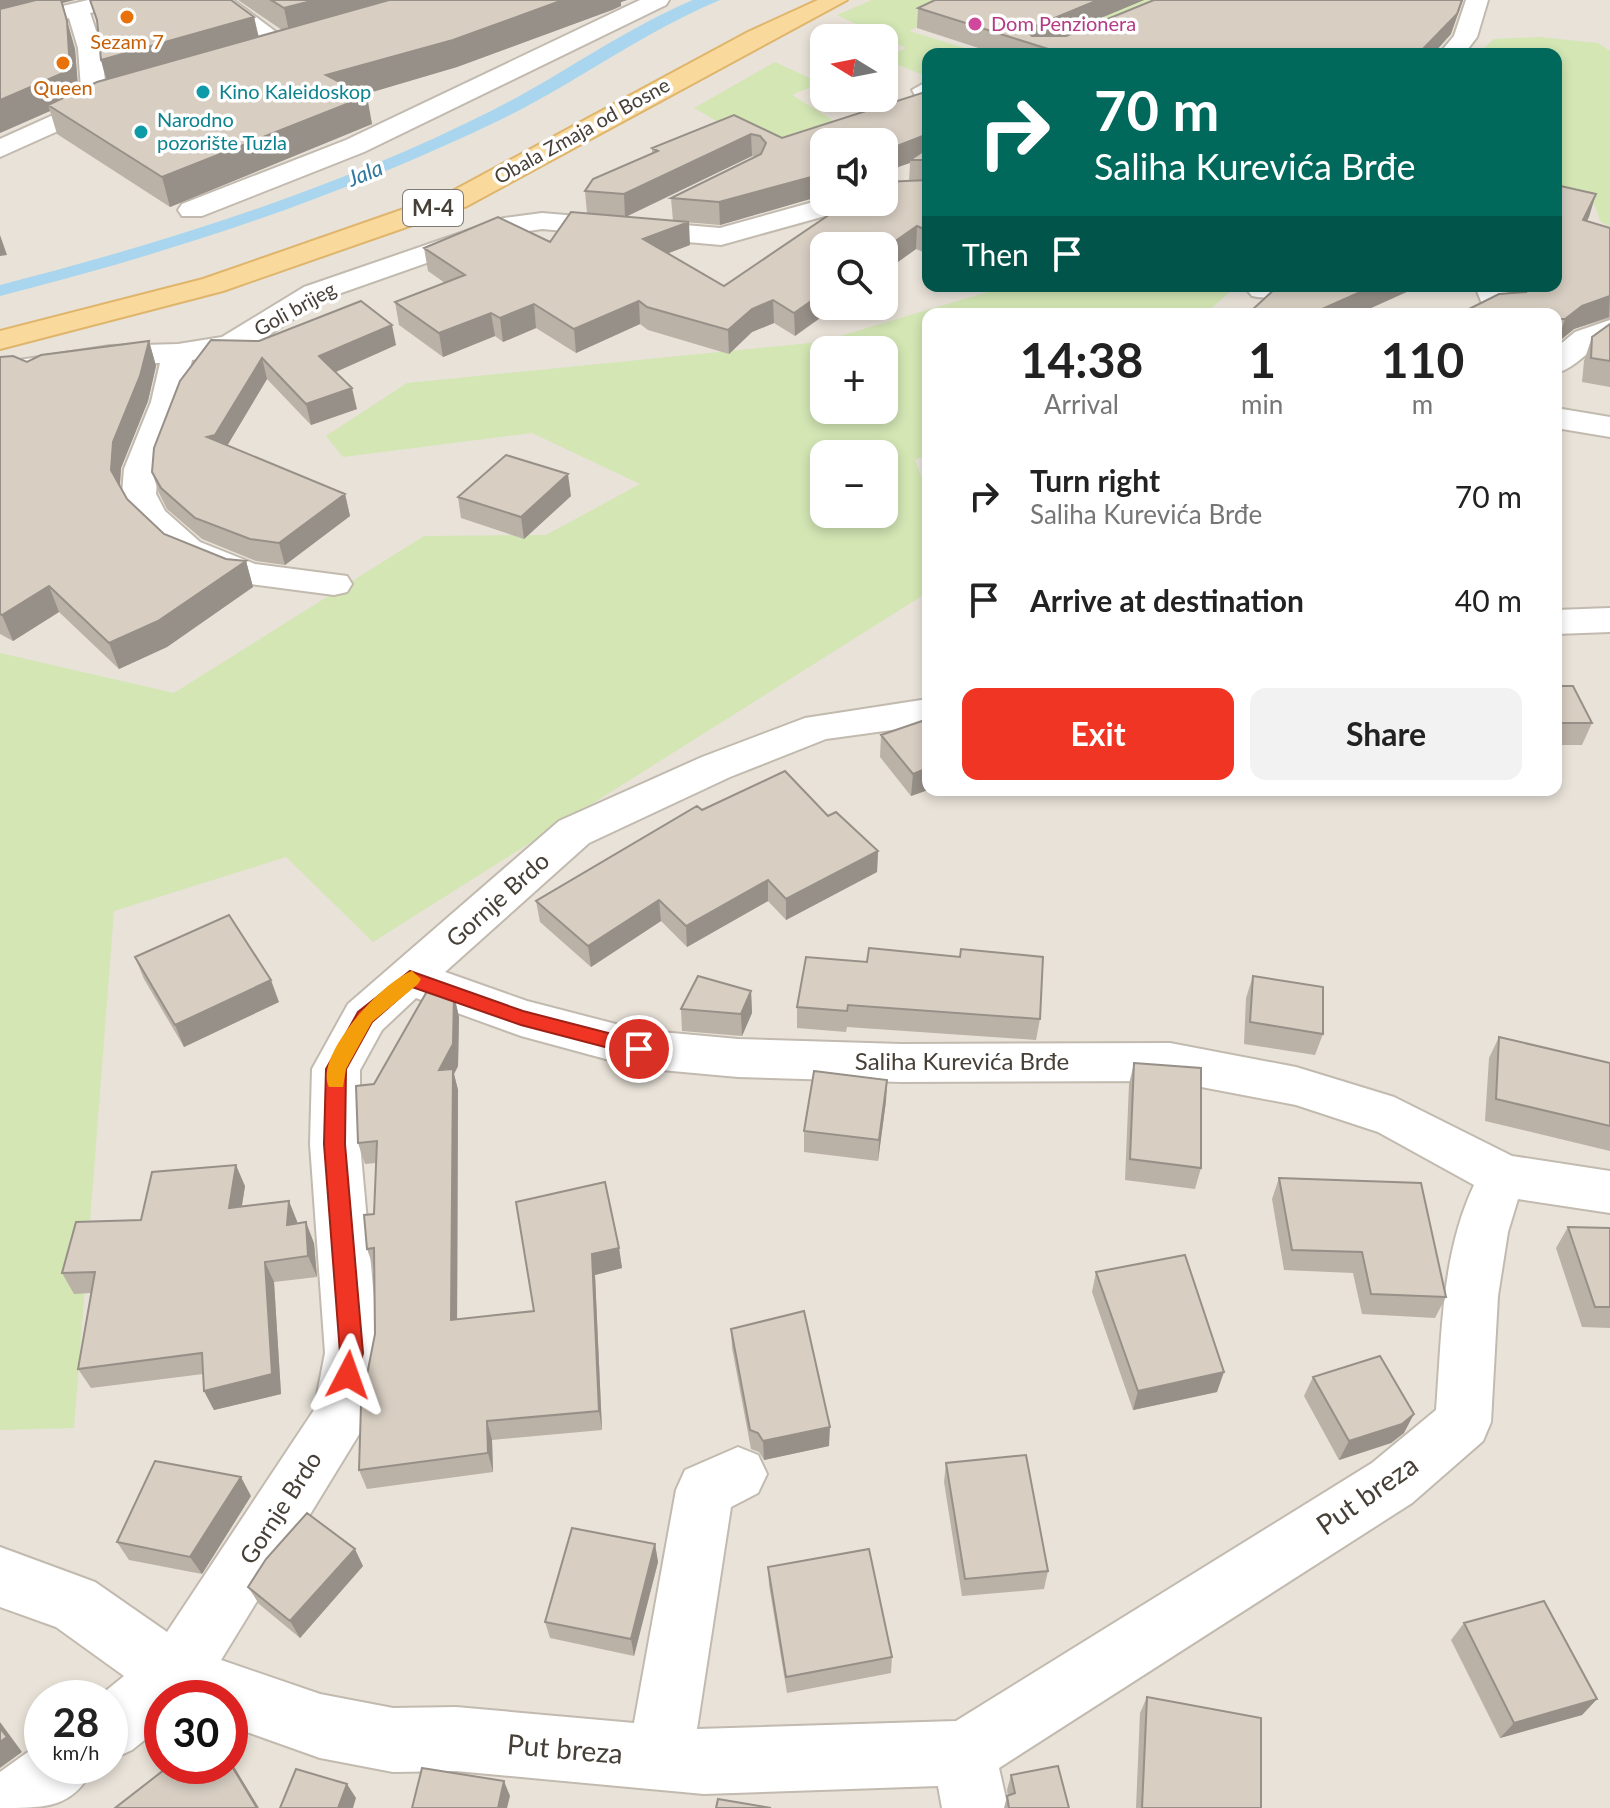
<!DOCTYPE html>
<meta charset="utf-8">
<style>
body{margin:0;font-family:Lato,sans-serif;background:#f2f2f2;color:#222;height:100vh;display:flex;flex-direction:column;font-size:30px;white-space:nowrap}
*{box-sizing:border-box;margin:0}
p{font-size:26px;color:#767676}
.icon{flex:none;width:44px;height:44px;fill:none;stroke:currentColor;stroke-width:2;stroke-linecap:round;stroke-linejoin:round}
.map{position:relative;flex:1;overflow:hidden}
.side{position:absolute;left:922px;top:308px;width:640px;height:488px;display:flex;flex-direction:column;background:#fff;border-radius:16px;box-shadow:0 4px 12px #0003}
.side>*{flex:none}
.top-card{position:absolute;left:922px;top:48px;width:640px;height:244px;border-radius:16px;box-shadow:0 4px 12px #0003;background:#00695c;color:#fff;overflow:hidden}
.needle{width:52px;rotate:280deg}
.fabs{position:absolute;left:810px;top:24px;display:grid;gap:16px}
.fabs a{display:grid;place-items:center;width:88px;height:88px;border-radius:16px;background:#fff;box-shadow:0 4px 12px #0003;font-size:40px}
.speed{position:absolute;left:24px;top:1680px;display:flex;gap:16px;font-size:40px;font-weight:700;text-align:center}
.speed>*{display:grid;place-content:center;width:104px;height:104px;border-radius:50%;background:#fff;box-shadow:0 4px 12px #0003;line-height:1}
.speed small{font-size:20px;font-weight:400}
.speed .limit{border:12px solid #d22;background:#fff;color:#111}
.pin{position:absolute;display:grid;place-items:center;width:68px;height:68px;color:#fff;margin:-34px;border:4px solid #fff;border-radius:50%;box-shadow:0 2px 8px #0007}
.me{position:absolute;width:88px;margin:-44px;rotate:4deg;stroke-linejoin:round;filter:drop-shadow(0 0 6px #0008)}
.turn{display:flex;align-items:center;gap:28px;height:168px;padding:0 40px;font-size:36px}
.turn .icon{width:104px;height:104px;stroke-width:2.5}
.turn b{display:block;font-size:56px;line-height:68px}
.then{display:flex;align-items:center;height:76px;padding:0 40px;background:#0003;gap:16px;font-size:30px}
.eta{display:flex;justify-content:space-evenly;align-items:center;height:136px;text-align:center}
.eta b{font-size:48px;font-weight:700;line-height:56px}
.action{display:flex;gap:16px;margin-top:auto;padding:16px 40px}
.action a{flex:1;height:92px;border-radius:16px;background:#f03524;color:#fff;font-size:32px;font-weight:700;line-height:92px;text-align:center}
.action a+a{background:#f2f2f2;color:#222}
ul{padding:0;list-style:none}
li{display:flex;align-items:center;gap:24px;height:104px;padding:0 40px}
li div{flex:1}
li b{display:block;font-size:30px}
li em{font-style:normal}
.map>svg:first-child{display:block}
</style>
<div class="map">
<svg width="1610" height="1808" viewBox="0 0 1610 1808">
<rect width="100%" height="100%" fill="#f4f0e9"/>
<!-- residential -->
<path fill="#e8e2d8" fill-rule="evenodd" d="M0 0H1610V1808H0ZM824 38H884V98H824ZM928 54H1556V286H928ZM824 142H884V202H824ZM824 246H884V306H824ZM928 314H1556V790H928ZM824 350H884V410H824ZM824 454H884V514H824ZM42 1698H110V1766H42ZM162 1698H230V1766H162Z"/>
<!-- green -->
<path fill="#d3e6b4" fill-rule="evenodd" d="M872 0H970L909 31 978 52 1085 24 1131 0H1159L1106 26 1019 54H928V77L884 59 906 48 837 15Z
M1539 37 1598 43 1610 51V227L1600 221 1595 205 1556 190V54H1491L1483 49 1494 39Z
M775 62 820 83 792 95 834 121 764 149 694 108Z
M1008 286H1236L1205 314H928V454L915 460 928 495V592L373 942 286 857 114 911 74 1428 0 1430V653L174 693 424 536 546 535 640 484 532 433 343 457 326 436 407 383 820 342ZM824 350H884V410H824ZM824 454H884V514H824Z"/>
<!-- water -->
<path fill="#a9d6ee" d="M693 0H720C643 32 576 83 502 119 341 197 173 252 0 296V285C167 242 336 189 491 111 559 77 622 30 693 0Z"/>
<g fill="none" stroke-linecap="round" stroke-linejoin="round">
<!-- minor casing -->
<g stroke="#c2baaf" stroke-width="4">
<path id="minor" d="M88 0H114L115 3 112 8 90 13 102 48 106 93 116 95 119 100 116 105 0 157V139L82 102 78 48 69 18 0 35V21Z
M207 0H233L299 49 287 56 279 54Z
M640 0H669L666 5 364 152 202 216H182L178 210 182 204 346 140Z
M1466 0H1488L1477 37 1464 54H1439L1454 36Z
M928 81V96L915 95 912 90Z
M824 199V202H858L854 208 721 245 542 229 509 234 324 299 242 352 192 360 183 402 158 469 156 494 165 511 200 542 255 564 347 576 352 584 347 592 334 595 235 582 174 558 138 523 122 494 124 469 151 402 160 363 110 364 0 381V363L110 346 178 344 222 337 304 287 504 218 542 213 720 228Z
M1250 286H1287C1279 298 1265 299 1252 296L1247 290Z
M1475 286H1505L1516 314H1486Z
M1610 320V340C1589 347 1577 368 1556 373V348L1575 332Z
M1556 408 1610 417V437L1556 428Z
M1610 608V632L1556 634V610Z
M928 699V725L826 739 730 777 589 843 445 972 527 1001 639 1030 738 1039 901 1044 1170 1043 1296 1067 1394 1097 1512 1156 1610 1171V1213L1518 1199 1508 1232 1498 1296 1491 1422 1483 1441 1412 1503 999 1768 1008 1808H942L938 1786 704 1794 456 1771 393 1772 320 1758 230 1726V1698H162V1726L132 1750 110 1760V1698H97L124 1676 56 1627 0 1607V1547L95 1582 167 1632 314 1410 325 1353 310 1144 312 1069 348 1004 559 821 702 757 805 718ZM416 998 521 1036 639 1068 738 1077 901 1082 1170 1081 1296 1105 1378 1132 1474 1185C1441 1255 1442 1334 1436 1410L1372 1463 956 1721 697 1729 731 1507 758 1493 767 1474 758 1455 738 1447 685 1470 676 1490 634 1723 456 1707 393 1708 320 1694 221 1660 369 1418 379 1353 360 1144V1070L382 1030Z
M42 1742V1766H94C74 1808 47 1808 0 1808V1772Z"/>
</g>
<!-- major casing -->
<g stroke="#dfb56c" stroke-width="4">
<path id="major" d="M818 0H847L467 206 223 291 0 349V331L203 279 447 194 748 32Z"/>
</g>
<!-- minor -->
<use href="#minor" fill="#fff" fill-rule="evenodd"/>
<!-- major -->
<use href="#major" fill="#fad99d" fill-rule="evenodd"/>
</g>
<!-- wall -->
<path fill="#bab1a7" fill-rule="evenodd" d="M90 0H231L254 17 259 37 282 30 238 0H627L621 2V6L612 10 457 67 364 94 372 124 170 207 57 134 50 111 0 133 62 3 75 49 78 91 106 80 101 60 98 26Z
M1144 0 1057 36 1451 34 1433 54H997L917 28 918 8Z
M928 91V254L916 249 884 272V246L795 336 774 323 752 332 729 354 648 330 640 324 576 353 536 328 503 342 495 336 443 357 399 325 395 302 445 283 428 271 424 248 550 242 587 213 585 191 652 153V148L734 115 782 138ZM824 142 910 163 909 181 724 286 668 253 690 245 626 217 752 156 755 157 671 198 673 221 720 225 824 195Z
M1596 194 1586 221 1610 228V318L1574 329 1556 343V314L1520 293 1522 286H1556Z
M1610 324V387L1582 382 1584 361 1592 337Z
M211 340 396 345 336 372 357 409 311 425 267 379 227 446 345 494 350 516 285 565 256 561 202 539 167 509 159 493 152 472Z
M149 341 156 366 148 401 121 468 120 486 127 499 164 534 226 559 246 561 253 587 167 647 119 669 59 612 13 641 0 634V357L27 362Z
M571 496 524 539 461 518 458 497Z
M1556 686 1592 723 1582 745H1556Z
M928 719V790L911 796 880 757 881 735Z
M702 810 828 816 878 851 877 872 786 920 768 901 687 947 661 921 591 967 540 922 536 901Z
M135 957 279 1002 184 1047 144 979Z
M806 957 1040 1019 1036 1040 847 1027 846 1032 797 1028V1007Z
M1253 976 1323 1034 1315 1055 1244 1044 1246 998Z
M751 991 752 1013 742 1036 682 1031 681 1009Z
M454 995 459 1017 458 1066 454 1074 458 1090 457 1319 534 1311 619 1248 622 1268 595 1275 602 1430 492 1440 493 1472 367 1489 359 1470 375 1334 374 1269 367 1249 374 1214 376 1163 365 1164 358 1143 374 1084Z
M1499 1037 1610 1063V1151L1485 1121 1489 1058Z
M1134 1063 1201 1168 1195 1189 1125 1180 1129 1084Z
M887 1080 886 1101 878 1161 804 1152V1131Z
M1279 1178 1446 1297 1435 1318 1362 1314 1353 1273 1284 1270 1272 1199Z
M245 1186 242 1206 297 1221V1224L314 1243 317 1277 274 1282 281 1394 214 1410 204 1391 203 1374 91 1388 78 1369 91 1293 74 1294 62 1273 141 1220Z
M1568 1227 1610 1228V1328L1582 1327 1556 1248Z
M1096 1272 1217 1392 1133 1410 1092 1292Z
M731 1329 829 1446 764 1460 759 1452 751 1449 732 1348Z
M1313 1377 1404 1433 1391 1443 1339 1460 1304 1396Z
M946 1463 1048 1571 1044 1589 962 1596 944 1482Z
M251 1496 202 1574 129 1560 117 1542Z
M655 1544 658 1562 634 1656 550 1638 545 1622Z
M363 1566 300 1638 259 1604 248 1587Z
M768 1567 892 1657 891 1673 787 1693 769 1585Z
M1464 1623 1597 1699 1582 1715 1500 1738 1451 1640Z
M1147 1697 1261 1808H1136L1140 1713Z
M1011 1775 1069 1808H1004L1007 1796H1008L1007 1790Z"/>
<!-- shaded-wall -->
<path fill="#979088" d="M0 0H75L0 18Z
M315 0H415L290 36 284 8Z
M563 0H627L621 2V6L612 10 457 67 332 104 326 75Z
M1098 0H1144L1036 45 1029 33 1035 26Z
M1462 0H1463L1451 34 1433 54H1418Z
M254 17 260 45 109 88 101 60Z
M67 21 75 49 79 98 48 105 50 111 0 133V100Z
M367 96 372 124 170 207 162 177Z
M751 134 752 156 625 217 624 194Z
M928 134V156L910 160V163L884 172V151Z
M824 173V195L720 225 719 202Z
M1596 194 1589 217 1576 243 1583 220Z
M689 222 690 245 645 262 643 239Z
M917 226 916 249 884 272V249Z
M0 235 7 255 0 256Z
M1374 286H1420L1358 314H1311Z
M824 292V306H837L795 336 794 313Z
M1610 296 1609 317 1574 329 1557 343 1565 319 1582 306Z
M773 300 774 323 752 332 729 354 728 330 752 309Z
M639 301 640 324 576 353 574 329Z
M534 304 536 328 503 342 500 318Z
M491 313 495 336 443 357 439 333Z
M392 325 396 345 324 377 319 356Z
M149 341 156 366 148 401 121 468 119 495 111 470 113 442Z
M262 358 267 379 221 456 207 437Z
M352 388 357 409 311 425 306 404Z
M568 474 571 496 524 539 521 517Z
M345 494 350 516 285 565 279 543Z
M246 561 253 587 167 647 119 669 109 643Z
M49 586 59 612 13 641 2 615Z
M928 768V790L911 796 913 774Z
M878 851 877 872 786 920V899Z
M768 880V901L687 947 686 926Z
M659 900 661 921 591 967 588 946Z
M271 980 279 1002 184 1047 175 1025Z
M751 991 752 1013 742 1036 741 1014Z
M454 995 459 1017 458 1066 454 1074 458 1090 457 1340 451 1320 439 1070Z
M887 1080 886 1101 878 1161 879 1140Z
M236 1165 245 1186 238 1229 229 1208Z
M289 1201 297 1221 296 1245 287 1225Z
M306 1222 314 1243 317 1277 308 1256Z
M619 1248 622 1268 595 1275 602 1430 599 1411 592 1254Z
M265 1262 274 1282 281 1394 214 1410 204 1391Z
M1224 1372 1217 1392 1133 1410 1138 1391Z
M1414 1414 1404 1433 1391 1443 1339 1460 1349 1441Z
M487 1421 492 1440 493 1472 488 1453Z
M830 1427 829 1446 764 1460 763 1441Z
M241 1477 251 1496 202 1574 190 1557Z
M655 1544 658 1562 634 1656 631 1639Z
M355 1549 363 1566 300 1638 290 1621Z
M1597 1699 1582 1715 1500 1738 1514 1723Z
M0 1722 22 1752 0 1768Z
M230 1760 259 1808H257L230 1763Z
M504 1781 510 1796 507 1808H498Z
M347 1784 356 1798 353 1808H338Z"/>
<!-- building -->
<path fill="#d8cec2" stroke="#979088" stroke-width="2" d="M36 0H61L67 21 70 70 0 100V9Z
M90 0H231L254 17 101 60 97 20Z
M271 0H315L284 8Z
M389 0H563L453 40 326 75 367 96 162 177 48 105 97 82Z
M935 0H1098L1035 26 1029 33 1032 36H1066L1154 0H1462L1457 14 1418 54H1064L918 8Z
M928 91V134L884 151V142H824V173L815 176 719 202 671 198 761 154 766 143 760 136 751 134 624 194 585 191 593 179 658 151 652 148 734 115 782 138Z
M928 148V160H910Z
M928 180V231L917 226 884 249V246H824V292L794 313 773 300 752 309 728 330 647 307 639 301 574 329 534 304 500 318 491 313 439 333 395 302 465 275 424 248 498 217 550 242 571 212 689 222 643 239 724 286 848 202H884V182Z
M1556 185 1596 194 1583 220 1610 228V296L1582 306 1565 319H1556V314H1459L1499 294 1526 292 1524 286H1556Z
M1278 286H1374L1311 314H1260L1252 310Z
M361 301 392 325 319 356 352 388 306 404 262 358 215 435 207 437 345 494 279 543 250 539 195 518 161 488 152 472 154 448 180 381 211 340 259 341Z
M1610 324V361L1591 358 1592 337Z
M149 341 140 376 113 442 111 470 127 499 164 534 226 559 246 561 158 621 109 643 49 586 2 615 0 614V357L13 356 27 362 41 355Z
M506 455 568 474 521 517 458 497Z
M1556 686H1573L1592 723H1556Z
M928 719V768L913 774 881 735Z
M785 771 828 816 836 812 878 851 786 899 768 880 686 926 659 900 588 946 536 901 697 806 702 810Z
M229 915 271 980 175 1025 135 957Z
M869 948 960 957 961 949 1043 957 1040 1019 848 1005 847 1011 797 1007 806 957 867 962Z
M698 976 751 991 741 1014 681 1009Z
M1253 976 1323 987V1034L1250 1022Z
M430 986 454 995 453 1044 439 1070 453 1069 451 1320 534 1311 516 1202 605 1182 619 1248 592 1254 599 1411 487 1421 488 1453 359 1470 361 1405 375 1334 374 1248 367 1249 364 1215 374 1214 377 1141 358 1143 356 1086 374 1084Z
M1499 1037 1610 1063V1126L1496 1099Z
M1134 1063 1201 1068V1168L1130 1159Z
M814 1071 887 1080 879 1140 804 1131Z
M236 1165 229 1208 289 1201 287 1225 306 1222 308 1256 265 1262 272 1374 204 1391 202 1353 78 1369 95 1272 62 1273 76 1222 141 1220 152 1172Z
M1279 1178 1421 1183 1446 1297 1371 1294 1362 1252 1292 1250Z
M1568 1227 1610 1228V1307H1595Z
M1185 1255 1224 1372 1138 1391 1096 1272Z
M804 1311 830 1427 763 1441 758 1433 750 1430 731 1329Z
M1380 1356 1414 1414 1402 1424 1349 1441 1313 1377Z
M1026 1455 1048 1571 965 1579 946 1463Z
M155 1461 241 1477 190 1557 117 1542Z
M307 1513 355 1549 290 1621 248 1587 266 1559Z
M572 1528 655 1544 631 1639 545 1622Z
M869 1549 892 1657 786 1677 768 1567Z
M1544 1601 1597 1699 1514 1723 1464 1623Z
M1147 1697 1261 1718V1808H1142Z
M0 1728 7 1737 0 1742Z
M230 1763 257 1808H115L169 1766H230Z
M1058 1766 1069 1808H1009L1007 1796 1015 1793 1011 1775Z
M422 1768 504 1781 498 1808H412Z
M296 1769 347 1784 338 1808H280Z
M718 1799 771 1808H716Z"/>
<!-- route -->
<path fill="#f03524" stroke="#9c2217" stroke-width="2" d="M410 971 523 1011 639 1041 649 1049 639 1056 521 1025 412 987 372 1022 346 1069 345 1144 363 1353 356 1382 348 1385 340 1382 337 1375 340 1353 324 1144 326 1069 358 1012Z"/>
<!-- slow -->
<path fill="#f59e0b" d="M412 971 421 979 418 984 372 1022 346 1069 343 1087H329C313 1056 383 981 412 971Z"/>
<!-- markers -->
<g fill="#e8710a" stroke="#fff" stroke-width="3">
<circle cx="127" cy="17" r="8"/>
<circle cx="63" cy="63" r="8"/>
</g>
<circle fill="#d1479c" stroke="#fff" stroke-width="3" cx="975" cy="24" r="8"/>
<g fill="#0f9aa8" stroke="#fff" stroke-width="3">
<circle cx="203" cy="92" r="8"/>
<circle cx="141" cy="132" r="8"/>
</g>
<g text-anchor="middle" stroke-width="7" stroke-linejoin="round" paint-order="stroke">
<!-- far-hotel labels -->
<g font-size="20" fill="#b23c85" stroke="#fff" text-anchor="start">
<text x="991" y="31">Dom Penzionera</text>
</g>
<!-- far-food labels -->
<g font-size="20" fill="#c56008" stroke="#fff">
<text x="127" y="49">Sezam 7</text>
<text x="63" y="95">Queen</text>
</g>
<!-- far-culture labels -->
<g font-size="20" fill="#0d838f" stroke="#fff" text-anchor="start">
<text x="219" y="99">Kino Kaleidoskop</text>
<text x="157" y="127">Narodno<tspan x="157" dy="23">pozorište Tuzla</tspan></text>
</g>
<!-- far-street labels -->
<g font-size="20" fill="#474038" stroke="#fff">
<text transform="translate(582 131) rotate(-29)" y="7">Obala Zmaja od Bosne</text>
<text transform="translate(295 309) rotate(-29)" y="7">Goli brijeg</text>
</g>
<!-- far-water labels -->
<g font-size="22" font-style="italic" fill="#31789f" stroke="#fff">
<text transform="translate(365 173) rotate(-21)" y="8">Jala</text>
</g>
<!-- shield labels -->
<rect fill="#fff" stroke="#7e7974" stroke-width="2" x="403" y="190" width="60" height="36" rx="6"/>
<g font-size="22" font-weight="bold" fill="#474038">
<text x="433" y="216">M-4</text>
</g>
<!-- street labels -->
<g font-size="24" fill="#474038" stroke="#fff">
<text transform="translate(498 900) rotate(-42)" y="8">Gornje Brdo</text>
<text x="962" y="1070">Saliha Kurevića Brđe</text>
<text transform="translate(281 1508) rotate(-57)" y="8">Gornje Brdo</text>
</g>
<!-- near-street labels -->
<g font-size="28" fill="#474038" stroke="#fff">
<text transform="translate(1367 1495) rotate(-35)" y="10">Put breza</text>
<text transform="translate(565 1749) rotate(5)" y="10">Put breza</text>
</g>
</g>
</svg>
<div class="fabs">
<a><svg class="needle" viewBox="-14 -14 28 28"><path d="M0-13l5 13h-10z" fill="#e53935"/><path d="M0 13l5-13h-10z" fill="#767676"/></svg></a>
<a><svg class="icon" aria-label="sound" viewBox="0 0 24 24"><path d="M4 9h4l5-4v14l-5-4H4zM17 9q2 3 0 6"/></svg></a>
<a><svg class="icon" aria-label="search" viewBox="0 0 24 24"><circle cx="10" cy="10" r="6"/><path d="M15 15l6 6"/></svg></a>
<a>+</a>
<a>−</a>
</div>
<div class="speed"><div>28<small>km/h</small></div><div class="limit">30</div></div>
<div class="pin" style="left:639px;top:1049px;background:#d93025"><svg class="icon" aria-label="arrive" viewBox="0 0 24 24"><path d="M6 21V4h12l-3 4 3 4H6"/></svg></div>
<svg class="me" style="left:348px;top:1375px" viewBox="-20 -20 40 40"><path d="M0-17L14 15 0 8-14 15z" fill="#f03524" stroke="#fff" stroke-width="4"/></svg>
<div class="top-card">
<div class="turn"><svg class="icon" aria-label="right" viewBox="0 0 24 24"><path d="M7 20v-9h11M14 6l5 5-5 5"/></svg><div><b>70 m</b>Saliha Kurevića Brđe</div></div>
<div class="then">Then<svg class="icon" aria-label="arrive" viewBox="0 0 24 24"><path d="M6 21V4h12l-3 4 3 4H6"/></svg></div>
</div>
<section class="side">
<div class="eta">
<div><b>14:38</b><p>Arrival</p></div>
<div><b>1</b><p>min</p></div>
<div><b>110</b><p>m</p></div>
</div>
<ul>
<li><svg class="icon" aria-label="right" viewBox="0 0 24 24"><path d="M7 20v-9h11M14 6l5 5-5 5"/></svg><div><b>Turn right</b><p>Saliha Kurevića Brđe</p></div><em>70 m</em></li>
<li><svg class="icon" aria-label="arrive" viewBox="0 0 24 24"><path d="M6 21V4h12l-3 4 3 4H6"/></svg><div><b>Arrive at destination</b></div><em>40 m</em></li>
</ul>
<div class="action"><a>Exit</a><a>Share</a></div>
</section>
</div>
